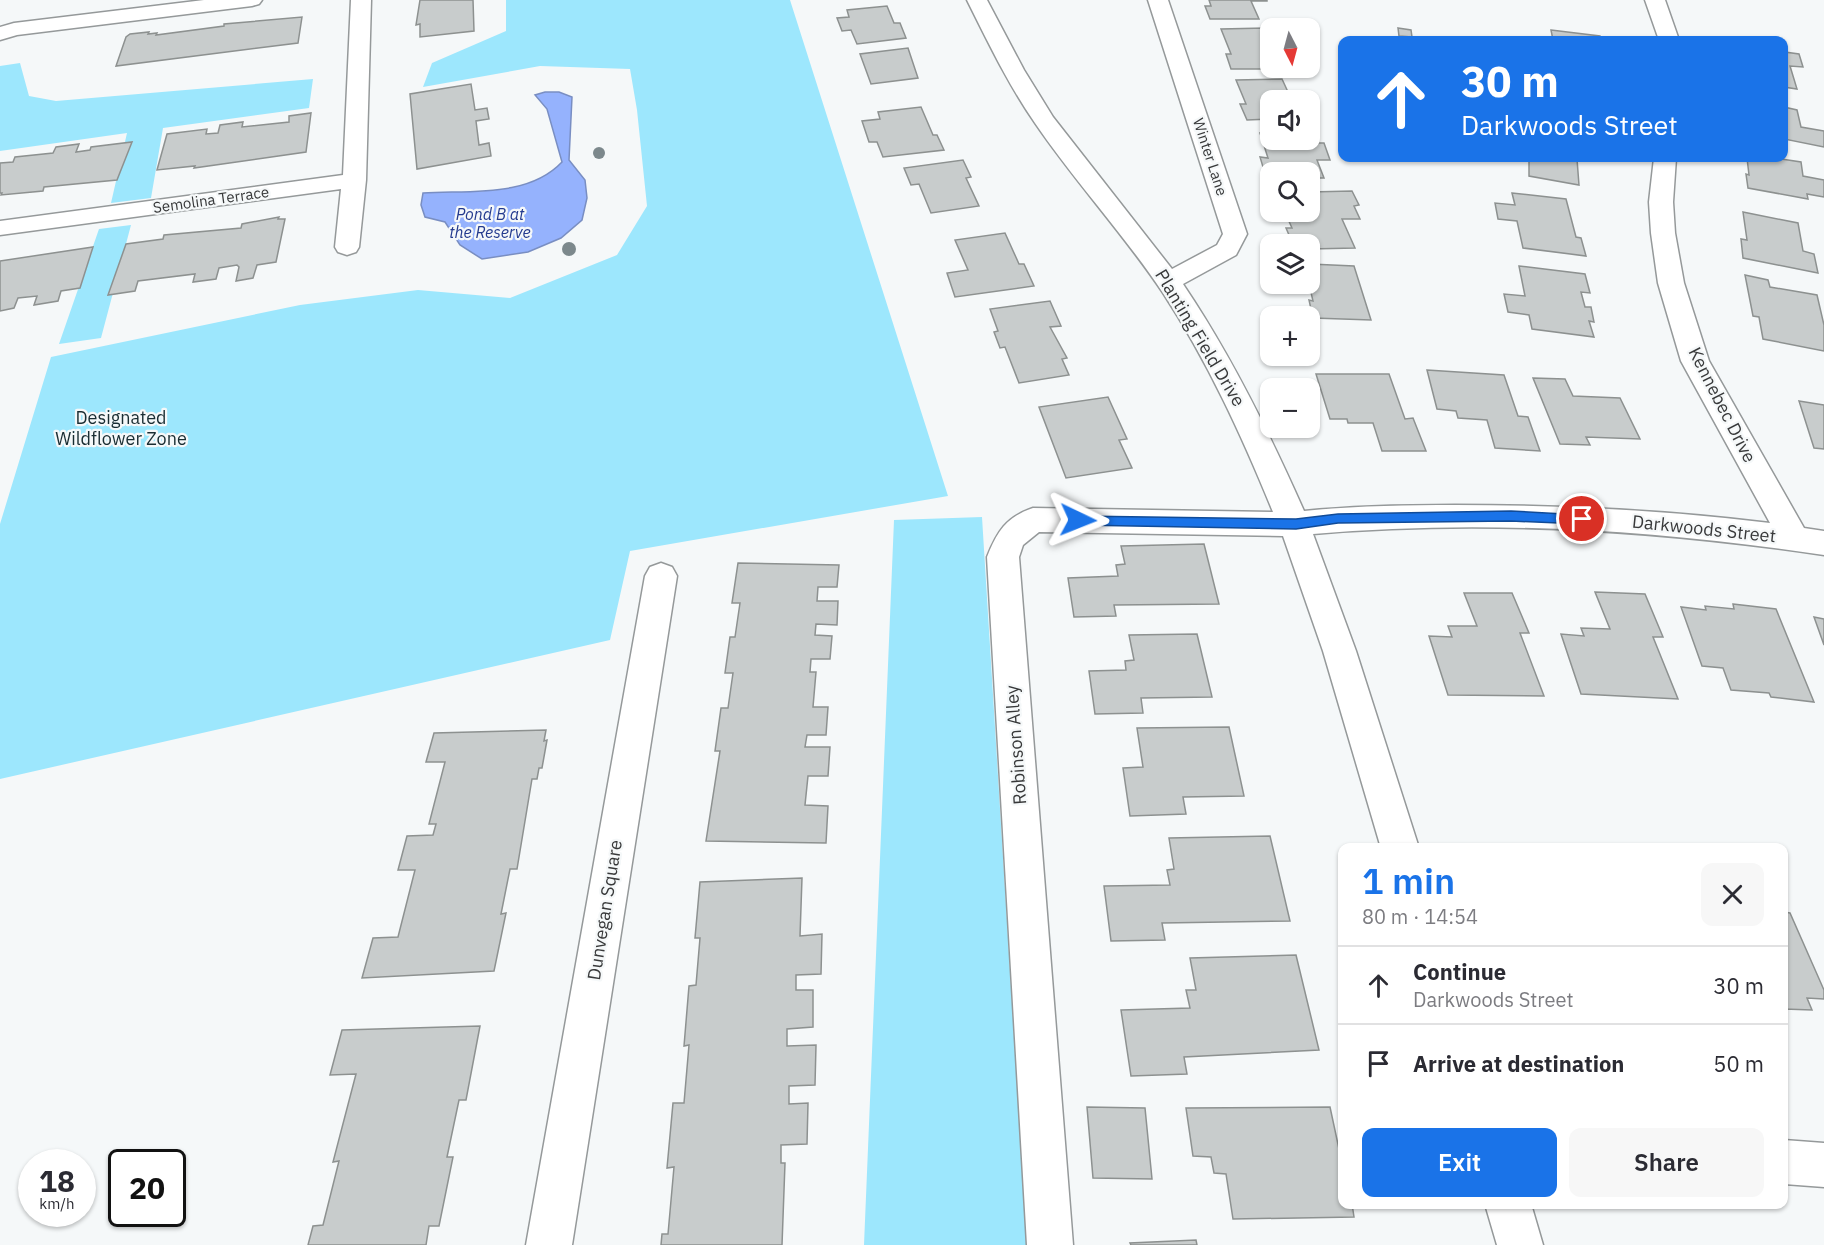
<!DOCTYPE html>
<meta charset="utf-8">
<style>
body{margin:0;font-family:"IBM Plex Sans",sans-serif;background:#f7f7f7;color:#2b2b33;height:100vh;display:flex;flex-direction:column;font-size:22px;white-space:nowrap}
*{box-sizing:border-box;margin:0}
p{font-size:20px;color:#7c7c81}
.icon{flex:none;width:33px;height:33px;fill:none;stroke:currentColor;stroke-width:2;stroke-linecap:round;stroke-linejoin:round}
.map{position:relative;flex:1;overflow:hidden}
.side{position:absolute;left:1338px;top:843px;width:450px;height:366px;display:flex;flex-direction:column;background:#fff;border-radius:12px;box-shadow:0 2px 4px #0004}
.side>*{flex:none}
.banner{position:absolute;left:1338px;top:36px;width:450px;height:126px;border-radius:12px;box-shadow:0 2px 4px #0004;background:#1a73e8;color:#fff;overflow:hidden}
.needle{width:39px;rotate:174deg}
.fabs{position:absolute;left:1260px;top:18px;display:grid;gap:12px}
.fabs a{display:grid;place-items:center;width:60px;height:60px;border-radius:12px;background:#fff;box-shadow:0 2px 4px #0004;font-size:30px}
.speed{position:absolute;left:18px;top:1149px;display:flex;gap:12px;font-size:30px;font-weight:700;text-align:center}
.speed>*{display:grid;place-content:center;width:78px;height:78px;border-radius:50%;background:#fff;box-shadow:0 2px 4px #0004;line-height:1}
.speed small{font-size:15px;font-weight:400}
.speed .limit{border:3px solid #111;border-radius:9px;background:#fff;color:#111}
.pin{position:absolute;display:grid;place-items:center;width:51px;height:51px;color:#fff;margin:-26px;border:3px solid #fff;border-radius:50%;box-shadow:0 2px 6px #0007}
.me{position:absolute;width:66px;margin:-33px;rotate:92deg;stroke-linejoin:round;filter:drop-shadow(0 0 4px #0008)}
.turn{display:flex;align-items:center;gap:21px;height:126px;padding:0 24px;font-size:27px}
.turn .icon{width:78px;height:78px;stroke-width:2.5}
.turn b{display:block;font-size:42px;line-height:51px}
.round{display:grid;place-items:center;flex:none;width:63px;height:63px;border-radius:12px;background:#f7f7f7}
.headline{display:flex;align-items:center;justify-content:space-between;height:102px;padding:0 24px}
h1{font-size:36px;font-weight:600;line-height:45px;color:#1a73e8}
.action{display:flex;gap:12px;margin-top:auto;padding:12px 24px}
.action a{flex:1;height:69px;border-radius:12px;background:#1a73e8;color:#fff;font-size:24px;font-weight:600;line-height:69px;text-align:center}
.action a+a{background:#f7f7f7;color:#2b2b33}
ul{padding:0;list-style:none}
li{display:flex;align-items:center;gap:18px;height:78px;padding:0 24px;border-top:2px solid #e1e1e2}
li div{flex:1}
li b{display:block;font-size:22px}
li em{font-style:normal}
.map>svg:first-child{display:block}
</style>
<div class="map">
<svg width="1824" height="1245" viewBox="0 0 1824 1245">
<rect width="100%" height="100%" fill="#f5f8f9"/>
<!-- green -->
<path fill="#9de7fd" d="M506 0H790L948 496 630 551 610 640 0 779V524L51 357 300 305 418 290 510 298 617 255 647 206 637 110 630 69 540 66 423 87 432 63 506 31Z
M20 63 29 96 56 101 313 79 309 108 163 128 151 198 111 203 127 133 0 151V66Z
M131 225 101 338 59 344 99 229Z
M982 517 1027 1245H864L894 520Z"/>
<!-- water -->
<path fill="#95b2fd" stroke="#798ec2" stroke-width="1.5" d="M545 92H559L572 97 569 160 585 180 587 198 582 220 561 238 528 252 482 259 460 245 445 222 425 217 421 205 423 193C469 190 528 198 562 162L547 109 535 95Z"/>
<!-- building -->
<path fill="#c8cccc" stroke="#8d9190" stroke-width="1.5" d="M420 0H473L474 31 420 37V24L416 25Z
M1209 0H1267V1H1251L1259 19H1210L1205 6H1211Z
M887 6 894 23H900L906 38 857 44 851 30 842 31 837 18 849 17 847 10Z
M302 17 298 43 116 66 126 37 130 34 149 32 148 34 157 33 156 35 224 26V24Z
M1265 28 1270 37V68L1282 69H1231L1226 54H1231L1221 29Z
M1398 28 1411 30 1412 37 1399 36Z
M1551 30 1600 36 1601 40H1553Z
M1784 47 1785 52 1799 54 1803 67 1790 66 1797 89 1784 87Z
M908 48 918 78 871 84 860 54Z
M1282 79 1288 92H1300L1305 100H1270V119L1247 120 1240 104H1246L1236 80Z
M471 84 475 110 487 108 489 119 476 121 479 145 489 143 491 156 417 169 410 94Z
M921 107 933 135H937L944 150 883 157 877 142H869L862 121 880 119 878 112Z
M1784 107 1797 110 1801 127 1824 131V147L1784 139Z
M311 113 306 152 194 168 195 166 157 170 167 134 207 129 206 134 218 133 220 125 243 122 242 127 289 122V116Z
M1260 133H1270V140H1309L1310 143H1324L1330 160H1317L1324 178H1310V172H1270V177H1266L1260 157 1268 158Z
M132 142 117 180 44 187 43 191 1 195 2 193H0V163L13 162 15 157 53 153 56 147 79 144 76 152 90 150 91 147Z
M1529 158H1585V160L1577 159 1579 185 1529 176Z
M1747 158H1775L1801 162 1803 176 1824 180V197L1807 194 1808 199 1748 188 1746 174 1749 175Z
M963 160 971 177 966 178 979 206 931 213 919 184 911 185 904 168Z
M1352 191 1359 205 1354 206 1360 219H1342L1355 248 1310 249V244H1293L1286 228H1292L1287 217H1284L1282 212H1310V192Z
M1512 193 1566 199 1576 237 1581 238 1586 256 1523 248 1517 221 1498 219 1495 203 1515 205Z
M1743 212 1798 223 1803 251 1814 254 1818 273 1743 258 1741 239 1747 240Z
M279 217 278 219H285L276 262 257 265 253 278 236 281 239 267 237 265 219 268 216 279 193 282 195 274 138 281 135 291 108 295 126 244 163 239 164 235 241 228 242 224Z
M1005 233 1019 264H1024L1034 286 955 297 947 273 968 270 955 240Z
M93 247 80 288 61 291 58 301 34 305 37 296 18 298 14 308 0 311V261Z
M1310 264 1354 266 1371 320 1313 318 1309 300 1313 301 1309 284H1301H1310Z
M1519 266 1585 274 1590 293 1581 292 1585 307H1591L1594 322 1589 321 1594 337 1532 329 1529 315 1508 312 1504 294 1525 296Z
M1745 275 1768 280 1770 287 1817 295 1824 325V351L1763 339 1759 317 1753 316Z
M1050 301 1061 326 1050 327 1067 358 1062 359 1069 375 1019 383 1005 347 1000 348 994 332 998 331 990 309Z
M1427 370 1504 375 1518 416 1528 417 1540 451 1495 448 1487 420 1458 418 1456 411 1437 409Z
M1316 374H1389L1405 419 1413 418 1426 451H1382L1373 423H1348L1347 419H1330Z
M1533 378 1565 379 1573 396 1620 398 1640 439 1586 437 1590 445 1560 444Z
M1108 397 1127 439 1119 440 1132 468 1066 478 1039 407Z
M1799 401 1824 405V449L1814 448Z
M1204 544 1219 604 1114 605 1116 616 1074 617 1068 578 1118 576 1116 565 1125 564 1121 546Z
M738 563 839 565 837 587H818L817 601H838L837 625 816 624 815 635 832 636 830 659H811L810 672H816L813 707H828L826 735H807L805 747H830L828 776H808L805 805 828 806 826 843 706 841 720 751H715L721 708H728L733 673H725L730 637H735L740 603H732Z
M1595 592 1645 594 1663 637H1653L1678 699 1581 694 1561 634 1584 636 1581 628 1610 629Z
M1464 593H1512L1529 633H1520L1544 696 1448 695 1429 636 1452 637 1448 626H1477Z
M1733 604 1776 609 1814 702 1771 697 1769 693 1731 690 1723 668 1702 666 1681 607 1706 610 1705 606 1734 609Z
M1814 617 1824 619V645Z
M1197 634 1212 697 1141 698 1143 713 1095 714 1089 671 1126 670 1125 661 1134 660 1129 635Z
M1229 727 1244 796 1183 797 1186 814 1130 816 1123 768 1143 767 1137 728Z
M546 730 544 741 547 740 542 768H539L537 779H532L517 869H510L501 914 506 913 494 971 362 978 373 938 398 937 415 870H398L407 836 433 835 436 824H429L445 762H426L434 733Z
M1270 836 1290 921 1162 923 1165 940 1111 941 1104 886 1170 885 1167 870 1174 869 1169 838Z
M802 878 800 936 822 934 821 974 796 975V990H813V1027L787 1029V1046L816 1045 815 1085 789 1086V1104L808 1103 807 1144 781 1145V1163H785L782 1245H661L662 1234H668L674 1167 667 1168 673 1103H684L689 1045 684 1046 689 986 696 985 700 938H695L700 882Z
M1784 912 1790 913 1824 990V999L1807 998 1812 1010 1784 1009Z
M1296 955 1319 1050 1184 1057 1187 1074 1131 1076 1121 1010 1190 1008 1186 990H1196L1190 958Z
M480 1026 466 1100H459L447 1157H453L439 1226H429L426 1245H308L313 1226 323 1225 339 1161 333 1162 356 1074 330 1075 342 1030Z
M1087 1107 1145 1108 1152 1179 1093 1178Z
M1330 1107 1342 1163V1204H1352L1354 1217 1233 1219 1226 1174 1214 1173 1211 1157 1193 1156 1186 1108Z
M1196 1240 1197 1245H1131L1130 1243Z"/>
<g fill="none" stroke-linecap="round" stroke-linejoin="round">
<!-- minor casing -->
<g stroke="#95999a" stroke-width="3">
<path id="minor" d="M204 0H262L259 4 252 6 17 35 0 40V27L14 23Z
M351 0H371L366 180 359 247 356 252 347 255 338 252 335 247 341 189 0 235V221L343 175Z
M967 0H987L1024 70 1053 117 1172 269 1217 245 1223 234 1148 0H1168L1247 234 1236 255 1183 284C1231 355 1269 432 1304 511 1354 506 1404 505 1455 505 1560 505 1665 510 1770 523L1681 361 1658 283 1651 233 1649 202 1654 158H1676L1673 202 1675 233 1684 283 1709 361 1804 528 1824 531V555C1656 530 1483 519 1313 534L1356 651 1419 848H1381L1323 651 1283 536 1039 532 1023 545 1019 557 1073 1245H1027L987 557C997 532 1006 517 1033 508L1273 512C1242 436 1208 362 1163 293 1124 234 1075 182 1035 123 1008 84 988 42 967 0Z
M1645 0H1665L1679 40H1659Z
M661 563 672 567 677 576 572 1245H526L645 576 650 567Z
M1784 1140 1824 1143V1187L1784 1184Z
M1485 1204H1531L1543 1245H1497Z"/>
</g>
<!-- minor -->
<use href="#minor" fill="#fff" fill-rule="evenodd"/>
</g>
<!-- trees -->
<g fill="#7c888c">
<circle cx="599" cy="153" r="6"/>
<circle cx="569" cy="249" r="7"/>
</g>
<!-- route -->
<path fill="#1a73e8" stroke="#114b97" stroke-width="1.5" d="M1511 511 1582 515 1588 519 1582 524 1511 521 1338 523 1296 529 1078 525 1072 520 1078 516 1296 519 1338 514Z"/>
<g text-anchor="middle" stroke-width="4.5" stroke-linejoin="round" paint-order="stroke">
<!-- far-street labels -->
<g font-size="15" fill="#38393a" stroke="#f5f8f9">
<text transform="translate(1210 157) rotate(72)" y="5">Winter Lane</text>
<text transform="translate(211 200) rotate(-8)" y="5">Semolina Terrace</text>
</g>
<!-- far-water labels -->
<g font-size="16" font-style="italic" fill="#233a8e" stroke="#f5f8f9">
<text x="490" y="220">Pond B at<tspan x="490" dy="18">the Reserve</tspan></text>
</g>
<!-- street labels -->
<g font-size="18" fill="#38393a" stroke="#f5f8f9">
<text transform="translate(1200 338) rotate(59)" y="6">Planting Field Drive</text>
<text transform="translate(1722 405) rotate(63)" y="6">Kennebec Drive</text>
<text transform="translate(1704 529) rotate(6)" y="6">Darkwoods Street</text>
<text transform="translate(1016 745) rotate(-94)" y="6">Robinson Alley</text>
<text transform="translate(605 910) rotate(-81)" y="6">Dunvegan Square</text>
</g>
<!-- park labels -->
<g font-size="18" fill="#192d33" stroke="#f5f8f9">
<text x="121" y="424">Designated<tspan x="121" dy="21">Wildflower Zone</tspan></text>
</g>
</g>
</svg>
<div class="fabs">
<a><svg class="needle" viewBox="-14 -14 28 28"><path d="M0-13l5 13h-10z" fill="#e53935"/><path d="M0 13l5-13h-10z" fill="#7c7c81"/></svg></a>
<a><svg class="icon" aria-label="sound" viewBox="0 0 24 24"><path d="M4 9h4l5-4v14l-5-4H4zM17 9q2 3 0 6"/></svg></a>
<a><svg class="icon" aria-label="search" viewBox="0 0 24 24"><circle cx="10" cy="10" r="6"/><path d="M15 15l6 6"/></svg></a>
<a><svg class="icon" aria-label="layers" viewBox="0 0 24 24"><path d="M12 4l9 5-9 5-9-5zM3 14l9 5 9-5"/></svg></a>
<a>+</a>
<a>−</a>
</div>
<div class="speed"><div>18<small>km/h</small></div><div class="limit">20</div></div>
<div class="pin" style="left:1582px;top:519px;background:#d93025"><svg class="icon" aria-label="arrive" viewBox="0 0 24 24"><path d="M6 21V4h12l-3 4 3 4H6"/></svg></div>
<svg class="me" style="left:1078px;top:520px" viewBox="-20 -20 40 40"><path d="M0-17L14 15 0 8-14 15z" fill="#1a73e8" stroke="#fff" stroke-width="4"/></svg>
<div class="banner">
<div class="turn"><svg class="icon" aria-label="ahead" viewBox="0 0 24 24"><path d="M12 20V5M6 11l6-6 6 6"/></svg><div><b>30 m</b>Darkwoods Street</div></div>
</div>
<section class="side">
<div class="headline"><div><h1>1 min</h1><p>80 m · 14:54</p></div><a class="round"><svg class="icon" aria-label="close" viewBox="0 0 24 24"><path d="M6 6l12 12M18 6L6 18"/></svg></a></div>
<ul>
<li><svg class="icon" aria-label="ahead" viewBox="0 0 24 24"><path d="M12 20V5M6 11l6-6 6 6"/></svg><div><b>Continue</b><p>Darkwoods Street</p></div><em>30 m</em></li>
<li><svg class="icon" aria-label="arrive" viewBox="0 0 24 24"><path d="M6 21V4h12l-3 4 3 4H6"/></svg><div><b>Arrive at destination</b></div><em>50 m</em></li>
</ul>
<div class="action"><a>Exit</a><a>Share</a></div>
</section>
</div>
